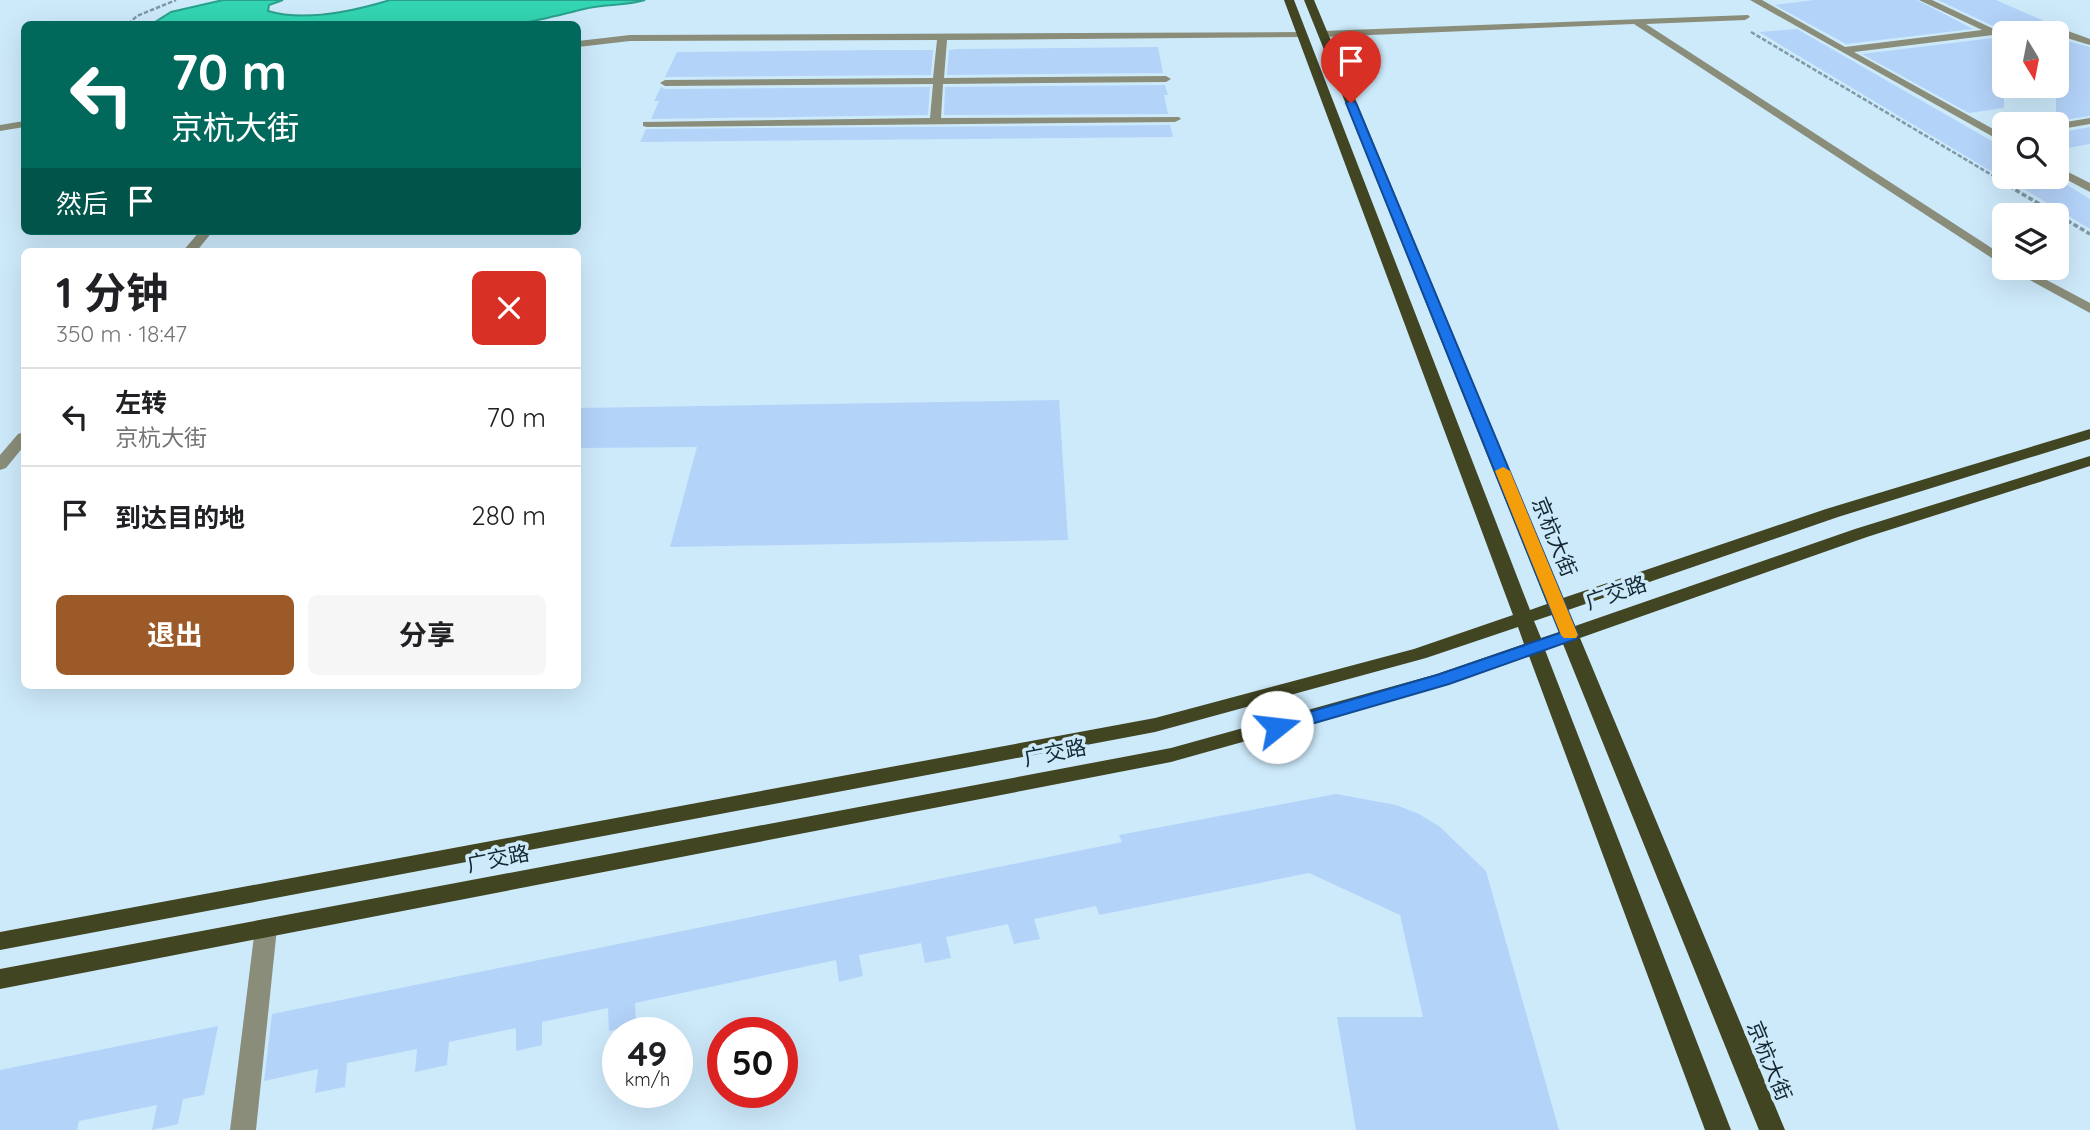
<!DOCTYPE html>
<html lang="zh">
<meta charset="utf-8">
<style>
body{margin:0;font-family:Quicksand,"Noto Sans SC",sans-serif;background:#f6f6f6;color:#202124;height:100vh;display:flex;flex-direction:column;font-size:26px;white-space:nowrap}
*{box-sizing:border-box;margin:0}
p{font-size:23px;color:#757577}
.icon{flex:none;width:38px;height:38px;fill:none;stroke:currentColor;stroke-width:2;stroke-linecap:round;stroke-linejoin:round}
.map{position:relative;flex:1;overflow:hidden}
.drawer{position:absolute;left:21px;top:248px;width:560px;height:441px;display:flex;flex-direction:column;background:#fff;border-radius:10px;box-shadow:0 7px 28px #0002}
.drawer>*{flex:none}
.guide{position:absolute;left:21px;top:21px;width:560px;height:214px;border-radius:10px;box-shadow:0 7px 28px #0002;background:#00695c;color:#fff;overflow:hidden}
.needle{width:46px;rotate:170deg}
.tools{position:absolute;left:1992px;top:21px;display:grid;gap:14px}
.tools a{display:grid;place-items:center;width:77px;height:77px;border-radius:10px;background:#fff;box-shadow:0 7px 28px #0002;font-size:35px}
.speed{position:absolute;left:602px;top:1017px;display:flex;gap:14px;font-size:35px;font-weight:700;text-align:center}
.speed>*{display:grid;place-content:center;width:91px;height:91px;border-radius:50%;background:#fff;box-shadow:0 7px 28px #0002;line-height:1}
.speed small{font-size:18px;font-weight:400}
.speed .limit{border:10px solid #d22;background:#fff;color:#111}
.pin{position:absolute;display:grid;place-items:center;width:60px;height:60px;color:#fff;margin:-72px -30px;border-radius:50% 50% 50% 0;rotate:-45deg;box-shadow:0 0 7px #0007}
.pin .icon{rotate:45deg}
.me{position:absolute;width:77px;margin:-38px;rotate:74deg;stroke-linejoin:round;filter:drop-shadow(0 0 5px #0008)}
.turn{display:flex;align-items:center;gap:24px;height:147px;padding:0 35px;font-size:32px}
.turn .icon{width:91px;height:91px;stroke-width:2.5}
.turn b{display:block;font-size:49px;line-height:60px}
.then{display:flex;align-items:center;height:66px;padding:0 35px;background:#0003;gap:14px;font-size:26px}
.round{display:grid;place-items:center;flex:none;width:74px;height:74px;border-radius:10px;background:#f6f6f6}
.headline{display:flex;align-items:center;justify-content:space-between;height:119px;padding:0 35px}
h1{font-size:42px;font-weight:700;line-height:52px}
.button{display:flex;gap:14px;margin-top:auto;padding:14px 35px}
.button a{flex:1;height:80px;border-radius:10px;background:#9d5a29;color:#fff;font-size:28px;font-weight:700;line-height:80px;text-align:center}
.button a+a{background:#f6f6f6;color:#202124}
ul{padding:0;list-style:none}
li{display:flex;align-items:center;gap:21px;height:98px;padding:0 35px;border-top:2px solid #e0e0e0}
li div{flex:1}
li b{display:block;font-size:26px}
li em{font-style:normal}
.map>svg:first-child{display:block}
</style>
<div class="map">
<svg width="2090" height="1130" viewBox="0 0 2090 1130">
<rect width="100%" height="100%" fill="#cdeafb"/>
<!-- water -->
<path fill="#33d5b2" stroke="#2aa18c" stroke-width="2" d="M223 0H283L269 5 268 11C305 22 354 11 390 0H645C625 6 605 4 584 9 563 14 541 20 519 24H152L171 12Z"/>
<!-- building -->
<path fill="#b4d3f9" d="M1814 0H1917L1973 29 1846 44 1775 5Z
M1938 0H1996L2044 21 2004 26V108L1969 113 1862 54 1993 38 2001 32 1997 28Z
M1797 29 2004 148V179L1759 32Z
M2056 38 2090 47V116L2056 121Z
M1158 47 1163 73 947 75 949 50 957 49Z
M879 50H933L931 75 665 77 677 52Z
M1165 85 1168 95H1164L1168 114 944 115 945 87Z
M661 87 665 89 930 87 928 115 651 119 659 101H654Z
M1170 125 1173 137 640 142 646 129Z
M2090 127V144L2056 150V133Z
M2056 178 2090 199V229L2021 187 2056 184Z
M1059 400 1068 540 670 547 697 447 578 448V408Z
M1336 794 1396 805 1419 814 1440 827 1486 871 1559 1130H1356L1337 1017H1423L1400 915 1309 873 1099 915 1096 906 1034 919 1040 939 1014 944 1008 924 946 937 951 958 925 963 921 943 859 955 863 976 839 982 836 960 635 1003 636 1025 609 1031 608 1008 542 1022V1045L516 1051V1028L449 1042 447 1065 415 1072 417 1049 347 1063 345 1087 315 1093 318 1069 264 1081 272 1014 1122 842 1119 835Z
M218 1026 204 1095 183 1099 178 1124 152 1130 157 1105 79 1121 77 1130H0V1070Z"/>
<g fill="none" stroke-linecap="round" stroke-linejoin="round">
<!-- path-far1 -->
<path stroke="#8099a7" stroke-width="2.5" stroke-dasharray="4.5 2" stroke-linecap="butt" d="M128 24 137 16 176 0
M1751 32 2012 187"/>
<!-- path -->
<path stroke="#8099a7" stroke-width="3.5" stroke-dasharray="5 2.5" stroke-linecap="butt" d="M2009 186 2090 234"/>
<!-- minor -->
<path fill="#8a8d79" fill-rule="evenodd" d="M1750 0H1762L1845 47 1982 30 1919 0H1932L1996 30 1998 32 1993 35 1854 52 2004 135V143Z
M1748 15 1750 17 1745 20 1646 24 2004 256V266L1634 24 1323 37 1318 34 1323 31Z
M2055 30 2068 31 2090 39V45L2050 33Z
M1302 32 1305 33V37L947 40 944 78 1166 76 1171 79 1166 82 943 84 941 118 1179 117 1181 119 1175 122 647 127 643 126V122L930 118 933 84 665 86 660 83 665 80 933 78 937 40 630 41 578 47V41L630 35Z
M2090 118V124L2056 130V124H2054Z
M24 121V127L0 131V125Z
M2056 166 2090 183V192L2056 174Z
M200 231H213L196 252H182Z
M2008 268H2024L2090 303V313Z
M24 432V446L6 468 0 470V455L18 434Z
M266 919 274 921 277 928 256 1130H230L255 928 258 921Z"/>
<!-- major -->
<path fill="#424522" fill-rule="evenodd" d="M1284 0H1294L1530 610 1547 604 1304 0H1314L1563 598 1826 509 2090 429V439L1838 517 1568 610 1575 626 1855 529 2090 456V466L1867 537 1580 638 1785 1130H1759L1563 644 1545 650 1731 1130H1705L1529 656 1450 684 1171 762 0 989V969L1171 748 1437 674 1524 644 1518 627 1426 658 1155 732 0 950V932L1155 718 1414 649 1513 615ZM1552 615 1559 632 1541 638 1534 621Z"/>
</g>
<!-- route -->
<path fill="#1a73e8" stroke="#114b97" stroke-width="2" d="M1351 100 1356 103 1578 635 1576 639 1449 684 1277 734 1271 732 1268 727 1271 723 1437 675 1560 633 1346 103Z"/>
<!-- slow -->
<path fill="#f59e0b" d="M1503 467 1510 471 1578 635 1576 638H1564L1561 635 1495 471Z"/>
<g text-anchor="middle" stroke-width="7" stroke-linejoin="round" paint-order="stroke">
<!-- street labels -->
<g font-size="21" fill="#152832" stroke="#cdeafb">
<text transform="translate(1554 537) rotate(68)" y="7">京杭大街</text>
<text transform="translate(1616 593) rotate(-19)" y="7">广交路</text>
<text transform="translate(1055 753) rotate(-11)" y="7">广交路</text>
<text transform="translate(498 859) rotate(-11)" y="7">广交路</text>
<text transform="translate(1769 1061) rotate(68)" y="7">京杭大街</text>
</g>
</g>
</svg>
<div class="tools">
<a><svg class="needle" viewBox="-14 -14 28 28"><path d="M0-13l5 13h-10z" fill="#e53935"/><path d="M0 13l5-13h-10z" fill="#757577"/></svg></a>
<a><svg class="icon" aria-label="search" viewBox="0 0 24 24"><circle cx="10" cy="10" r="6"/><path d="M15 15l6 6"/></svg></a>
<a><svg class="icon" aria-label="layers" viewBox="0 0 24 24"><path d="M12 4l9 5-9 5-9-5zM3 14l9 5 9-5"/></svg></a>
</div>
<div class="speed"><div>49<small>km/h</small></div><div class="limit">50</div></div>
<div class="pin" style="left:1351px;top:103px;background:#d93025"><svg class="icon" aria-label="arrive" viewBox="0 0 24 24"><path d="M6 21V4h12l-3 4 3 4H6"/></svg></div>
<svg class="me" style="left:1277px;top:727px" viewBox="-20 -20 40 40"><circle r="19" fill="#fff"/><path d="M0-13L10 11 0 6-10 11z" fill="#1a73e8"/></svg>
<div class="guide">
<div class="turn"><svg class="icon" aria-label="left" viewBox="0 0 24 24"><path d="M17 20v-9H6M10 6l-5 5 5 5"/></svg><div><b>70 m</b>京杭大街</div></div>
<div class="then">然后<svg class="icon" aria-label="arrive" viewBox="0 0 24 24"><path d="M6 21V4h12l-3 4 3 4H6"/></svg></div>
</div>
<section class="drawer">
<div class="headline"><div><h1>1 分钟</h1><p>350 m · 18:47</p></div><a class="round" style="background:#d93025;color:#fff"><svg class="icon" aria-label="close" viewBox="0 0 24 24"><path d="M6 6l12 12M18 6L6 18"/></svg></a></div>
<ul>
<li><svg class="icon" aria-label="left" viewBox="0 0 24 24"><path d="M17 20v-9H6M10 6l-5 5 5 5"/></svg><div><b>左转</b><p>京杭大街</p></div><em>70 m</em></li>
<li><svg class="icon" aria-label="arrive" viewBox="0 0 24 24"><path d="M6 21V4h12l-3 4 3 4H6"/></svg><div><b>到达目的地</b></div><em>280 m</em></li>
</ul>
<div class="button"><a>退出</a><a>分享</a></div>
</section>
</div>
